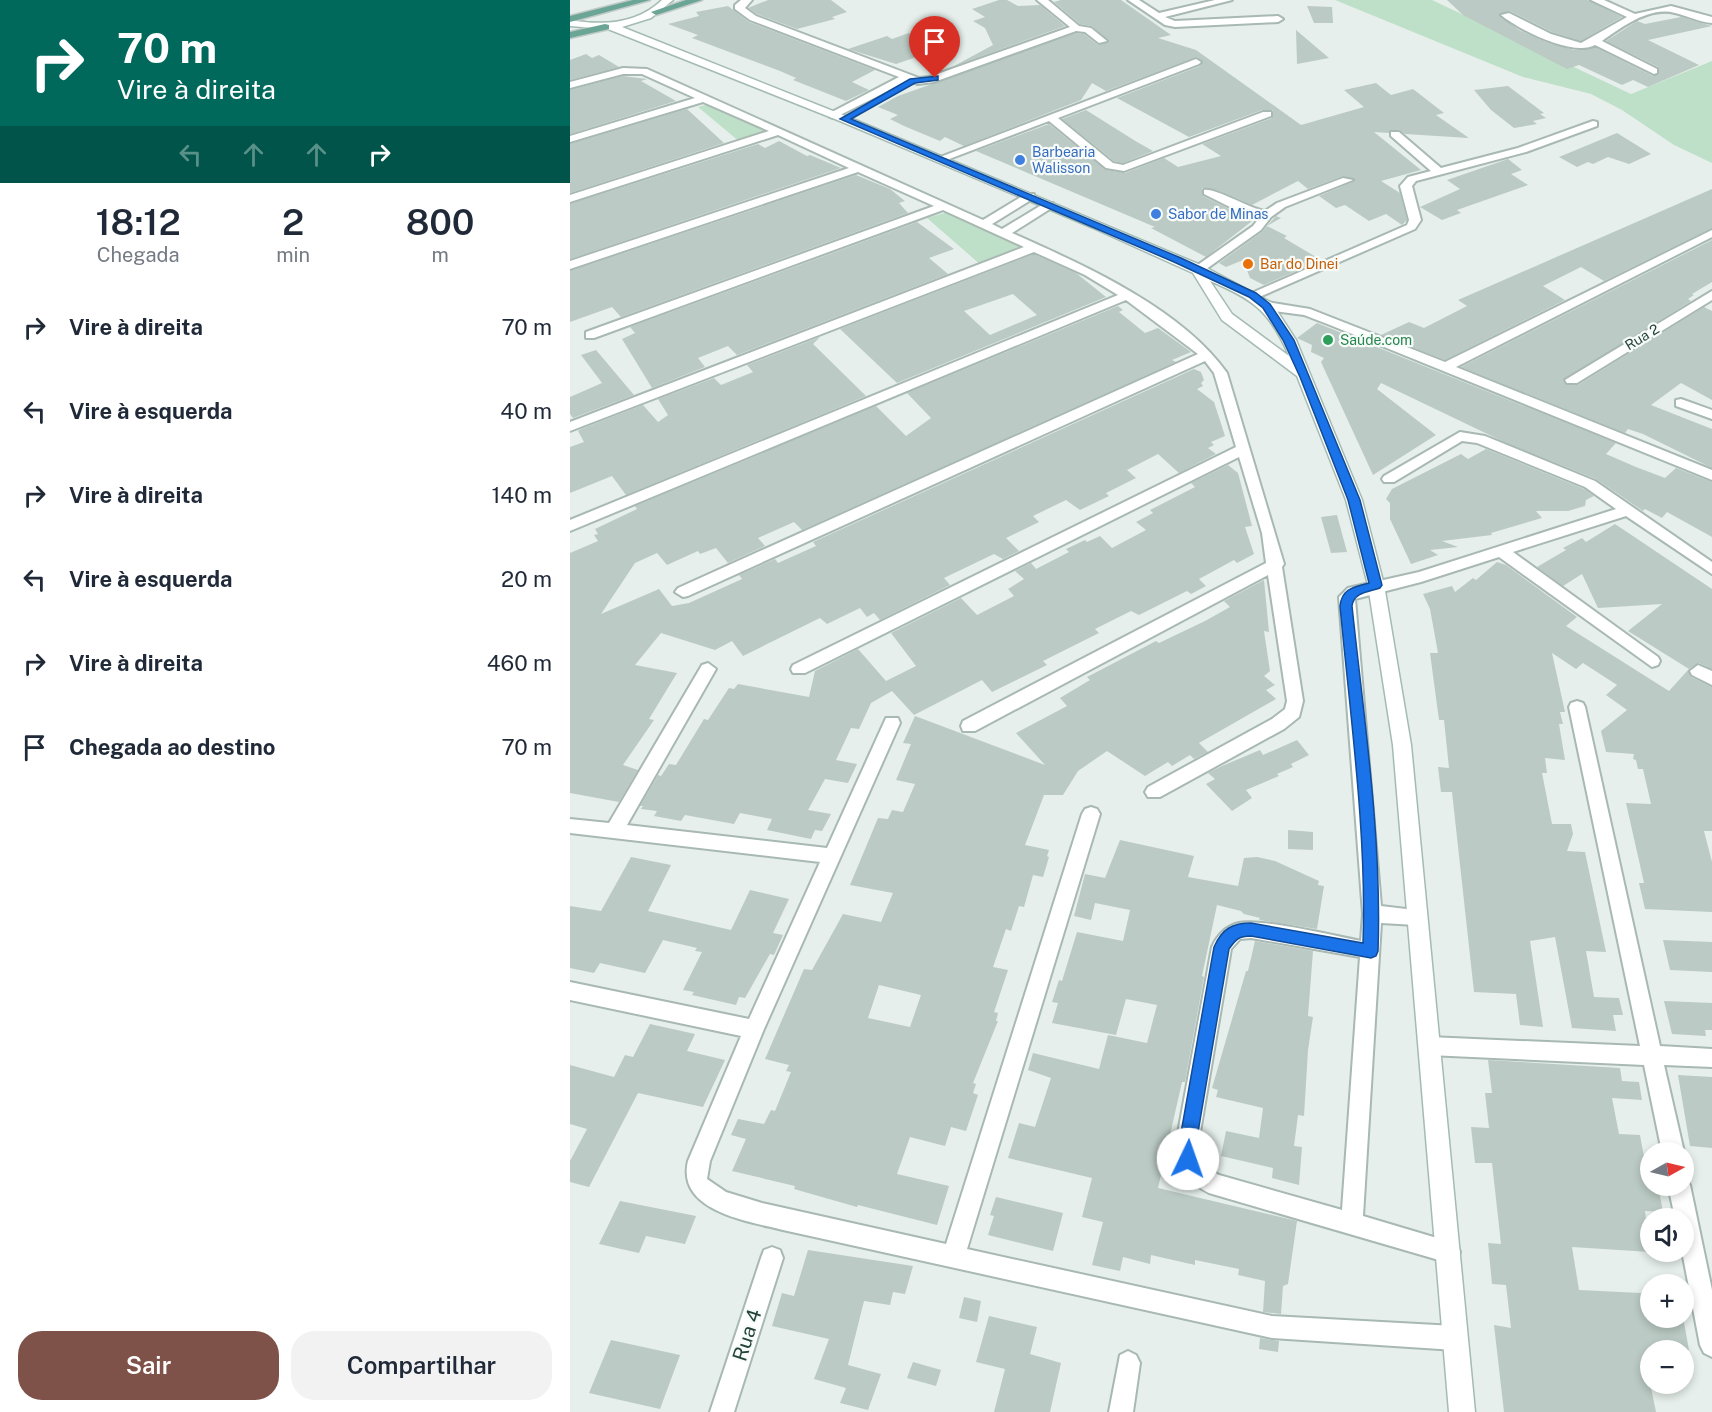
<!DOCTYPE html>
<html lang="pt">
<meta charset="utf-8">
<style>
body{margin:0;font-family:"Public Sans",sans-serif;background:#f2f2f3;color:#1f2937;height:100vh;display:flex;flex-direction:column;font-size:22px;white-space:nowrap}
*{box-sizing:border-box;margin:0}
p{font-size:20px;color:#747a83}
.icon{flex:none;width:33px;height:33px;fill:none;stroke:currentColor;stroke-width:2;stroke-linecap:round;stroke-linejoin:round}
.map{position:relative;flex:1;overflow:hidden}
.side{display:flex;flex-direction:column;background:#fff;width:570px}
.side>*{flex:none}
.top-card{background:#00695c;color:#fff;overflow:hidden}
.needle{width:39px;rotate:82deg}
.buttons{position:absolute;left:1070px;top:1142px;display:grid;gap:12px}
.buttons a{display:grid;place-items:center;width:54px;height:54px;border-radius:50%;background:#fff;box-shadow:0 3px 9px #0003;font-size:30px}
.pin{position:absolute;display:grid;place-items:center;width:51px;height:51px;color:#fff;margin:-62px -26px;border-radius:50% 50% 50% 0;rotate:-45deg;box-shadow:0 0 6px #0007}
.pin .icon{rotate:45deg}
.me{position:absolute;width:66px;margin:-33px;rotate:3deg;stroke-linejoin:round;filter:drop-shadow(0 0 4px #0008)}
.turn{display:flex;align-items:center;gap:21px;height:126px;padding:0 18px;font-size:27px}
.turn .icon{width:78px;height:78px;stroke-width:2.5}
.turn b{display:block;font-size:42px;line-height:51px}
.lanes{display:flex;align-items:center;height:57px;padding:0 18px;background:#0003;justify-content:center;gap:30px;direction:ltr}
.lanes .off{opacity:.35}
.eta{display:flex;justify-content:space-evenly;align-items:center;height:102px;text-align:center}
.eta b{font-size:36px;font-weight:600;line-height:42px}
.action{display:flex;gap:12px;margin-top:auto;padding:12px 18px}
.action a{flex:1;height:69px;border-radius:24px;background:#7f5249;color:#fff;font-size:24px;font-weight:600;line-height:69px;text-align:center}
.action a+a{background:#f2f2f3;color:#1f2937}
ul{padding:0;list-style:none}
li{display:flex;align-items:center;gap:18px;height:84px;padding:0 18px}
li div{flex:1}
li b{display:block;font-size:22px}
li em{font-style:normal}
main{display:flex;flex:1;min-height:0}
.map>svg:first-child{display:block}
</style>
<main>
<section class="side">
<div class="top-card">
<div class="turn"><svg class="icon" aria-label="right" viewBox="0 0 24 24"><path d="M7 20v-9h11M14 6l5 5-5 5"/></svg><div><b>70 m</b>Vire à direita</div></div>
<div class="lanes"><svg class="icon off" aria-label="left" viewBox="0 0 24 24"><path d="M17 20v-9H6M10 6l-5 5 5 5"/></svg><svg class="icon off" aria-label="ahead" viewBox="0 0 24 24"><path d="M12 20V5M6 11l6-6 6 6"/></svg><svg class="icon off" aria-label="ahead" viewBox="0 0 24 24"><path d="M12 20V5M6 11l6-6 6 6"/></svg><svg class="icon" aria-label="right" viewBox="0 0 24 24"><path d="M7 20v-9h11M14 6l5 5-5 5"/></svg></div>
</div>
<div class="eta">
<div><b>18:12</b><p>Chegada</p></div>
<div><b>2</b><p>min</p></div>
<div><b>800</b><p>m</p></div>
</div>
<ul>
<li><svg class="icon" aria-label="right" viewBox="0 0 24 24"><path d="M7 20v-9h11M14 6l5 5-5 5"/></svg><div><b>Vire à direita</b></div><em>70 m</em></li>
<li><svg class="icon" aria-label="left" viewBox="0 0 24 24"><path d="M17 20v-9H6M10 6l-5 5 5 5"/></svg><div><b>Vire à esquerda</b></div><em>40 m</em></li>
<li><svg class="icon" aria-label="right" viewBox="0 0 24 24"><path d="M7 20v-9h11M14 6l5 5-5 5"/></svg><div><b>Vire à direita</b></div><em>140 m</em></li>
<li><svg class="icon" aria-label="left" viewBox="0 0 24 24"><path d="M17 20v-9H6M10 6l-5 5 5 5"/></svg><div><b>Vire à esquerda</b></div><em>20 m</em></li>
<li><svg class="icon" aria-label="right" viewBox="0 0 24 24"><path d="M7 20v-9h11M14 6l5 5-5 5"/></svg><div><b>Vire à direita</b></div><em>460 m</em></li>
<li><svg class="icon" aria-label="arrive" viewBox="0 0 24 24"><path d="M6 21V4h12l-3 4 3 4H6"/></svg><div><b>Chegada ao destino</b></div><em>70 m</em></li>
</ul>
<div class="action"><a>Sair</a><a>Compartilhar</a></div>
</section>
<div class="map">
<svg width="1142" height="1412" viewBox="0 0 1142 1412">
<rect width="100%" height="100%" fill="#e6efeb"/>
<!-- green -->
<path fill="#bfe0c8" d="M765 0H862L1061 94 1142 61V163L1104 145 1052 110 1021 94 953 77Z
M139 104 199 130V132L170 142 128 107Z
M378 212 451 247V250L412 266 357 218Z"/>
<!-- building -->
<path fill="#bbcac4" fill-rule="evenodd" d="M198 0H261L277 12 262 17 265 19 227 29 187 14 178 8Z
M429 0H437L448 6 470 5 495 26 384 66 423 45 415 28 403 21 415 17 402 9Z
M491 0H551L601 35 588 38 626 50 731 125 794 107 774 90 806 83 821 95 843 89 874 113 866 115 899 138 835 134 829 130H821L819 133 804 132 851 170 811 181 830 193 837 220 832 225 816 214 799 221 775 205 766 208 749 196 785 181 773 176 738 189 728 181 682 205 647 190 632 188 633 196 671 215 686 218 636 257 581 228 585 227 406 151 479 124 536 170 555 173 594 158 608 167 651 156 632 144 702 118 703 110H692L619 137 547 98 630 66 633 62 627 57 536 91 522 83 511 100 394 146 375 137 370 141 334 126 320 119 328 115 308 107 328 96 506 33 514 34 528 45 539 42 522 26 510 24 484 2Z
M877 0H1018L1052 17 1011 41 982 32 940 11 929 15 949 30 976 42 1004 50 1025 47 1083 76 1089 74 1088 67 1036 41 1067 21 1075 24 1111 17 1142 26 1078 40 1129 65 1078 87 1063 80 1052 85 1009 65 997 69 893 15Z
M158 6 179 22 305 70 282 82 299 90 276 101 223 80 226 78 210 71 122 38 128 35 98 24 129 16 126 12Z
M737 6 762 7 763 23H744Z
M726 30 759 58 727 64Z
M339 33 367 50 326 64 278 49 317 36 322 39Z
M16 54 22 58 29 55 49 67 0 80V60Z
M53 76 77 79 71 81 106 101 0 134V90Z
M938 86 974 113 970 114 976 118 963 121 967 124 944 128 921 110 904 90Z
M117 109 154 143 0 193V144Z
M516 110 567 142 583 151 553 163 544 161 492 119Z
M1047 133 1081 154 1059 164 1038 157 1023 164 1018 162 1007 167 989 157Z
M209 141 237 156 240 155 271 168 0 259V204L188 144 195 148Z
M938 159 952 170 941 174 958 185 887 210 891 213 872 220 850 207 890 189 877 180Z
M286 175 320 189 335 201 329 203 338 213 51 317 42 307 0 322V271Z
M1142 189V228L1034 281 1011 267 973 286 995 300 875 360 811 335 839 322 854 328 897 306 888 300Z
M706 216 711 218 697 226 717 236 714 238 751 260 694 285 680 278 673 260 656 267 649 263 692 232Z
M347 222 384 249 359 258 378 274 167 355 158 346 128 358 135 367 82 388 52 339 65 333 60 327Z
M1142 240V282L1122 294 1124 295 1118 299 1121 301 993 380 997 385H1008L1134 307 1142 311V400L1111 383 1081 405 1142 429V468L1073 434 1058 429 1055 433 891 367Z
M464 254 506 273 536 297 327 383 270 329ZM443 294 467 315 420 335 394 311Z
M548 306 553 310 549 312 575 333 588 328 621 352 602 360 606 362 232 530 224 522 188 538 195 546 158 563 146 548 130 554 128 551 97 565 87 553 65 563 31 614 89 589 102 606 119 603 172 579 169 575 205 559 208 563 246 546 243 542 624 369 631 372 634 380 631 383 633 386 627 389 644 402 655 436 641 442 644 445 638 448 646 454 609 473 588 454 557 470 566 478 536 493 539 496 510 510 496 500 463 516 469 522 436 538 449 551 433 559 424 554 374 578 380 585 310 620 304 613 297 617 290 608 257 624 250 618 173 656 162 641 145 650 91 633 65 665 107 673 79 719 84 720 53 765 68 770 49 802 0 793V553L28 541 24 535 28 534 25 529 67 509 65 506 306 406 336 436 361 418 337 393Z
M747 323 1046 443 1036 454 1066 467 1095 478 1106 468 1142 482V537L1097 512 1092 518 1075 509 1073 511 1026 479 932 441 811 383 807 389 866 435 803 475 751 362 754 358 741 352 742 345 727 338Z
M250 337 243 344 296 396 56 495 42 476 0 493V447L14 442 8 431 11 429 73 405 88 422 98 415 88 399 144 378 151 385 183 372 177 365Z
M26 350 64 395 3 418 0 414V397L32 383 11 355Z
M916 449 1014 489 1024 496 1016 500 1015 506 998 511H966L972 518 921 533 922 535 872 541 888 547 860 550 868 555 841 564 820 519V503L816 499 822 489 891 454 898 459Z
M658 465 668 473 682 526 675 527 684 554 667 563 664 560 629 579 636 586 621 594 617 591 569 615 561 611 525 629 529 633 473 661 477 665 422 692 412 680 344 715 322 691 301 703 289 729 281 728 266 760 287 764 278 783 255 779 238 810 261 814 252 831 245 830 241 839 197 830 202 819 170 813 164 824 115 815 111 821 84 816 87 811 71 809 73 806H70L88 775 91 776 99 764 106 765 134 719 138 720 159 688 164 689 168 684 239 697 245 671 288 649 316 681 346 666 321 633 391 598 407 615 444 596 438 589 454 579 445 571 461 563 466 569 499 552 496 549 515 540 517 542 530 536 542 548 576 530 566 522 583 513 580 510 625 487 621 483Z
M767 515 777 552 761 553 751 517Z
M1045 524 1142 589V669L1129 663 1119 669 1058 631 1092 604 1028 608 1012 574 993 586 967 567 996 550 993 548 1012 538 1016 542Z
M927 562 936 565 1007 617 996 626 1099 691 1118 670 1121 677 1142 687V831H1134L1142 862V912L1075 909 1069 883H1074L1056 803 1081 804 1073 769H1068L1066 760 1063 759 1064 754 1036 752 1031 731 1057 710 1036 695 1047 685 1013 663 1006 669 982 653 995 712H990L993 724H989L995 760 975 758 977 773H972L982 824H1001L1003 834 997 851 1015 852 1036 952 1016 951 1024 997 1049 998 1053 1015H1043L1046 1031 1002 1028 985 937 960 941 973 1027 950 1025 946 994 904 992 882 792H871L868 767 879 768 874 720H869L860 653H868L860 609 853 594 882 586 885 592 903 578 906 580Z
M694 580 699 632 694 631 700 671 694 676 705 685 696 690 706 699 629 743 638 752 624 759 620 755 602 766 598 762 575 776 537 751 508 771 493 795H474L455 845 479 850 477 856 479 857 473 877 463 875 454 907 449 906 441 931 436 929 423 967 438 970 424 1012 428 1013 426 1021H428L403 1083 406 1084 403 1093 408 1095 396 1131 381 1127 375 1146 340 1137 327 1174 379 1186 367 1225 288 1205 287 1207 224 1189 225 1186 162 1171 176 1139 161 1135 168 1119 194 1124 201 1110 205 1111 221 1072 216 1071 219 1065 195 1059 234 969 242 970 273 914 311 922 323 893 280 885 308 818 318 819 322 810 333 812 345 784 326 780 341 744 333 743 345 716 475 765 446 733 497 706 490 698 520 680 517 677 586 641 589 643 635 621 660 607 654 601ZM309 985 351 995 340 1027 298 1018Z
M727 740 739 755 721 764 723 767 707 774 709 776 676 790 682 798 662 811 636 784 645 779 638 773 652 766 690 750 693 755Z
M718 830 743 832V850L718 849Z
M550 840 624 856 618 877 668 886 674 858 687 857 705 861 749 881 748 885 754 886 747 929 689 920 690 918 674 914 671 911 647 905 632 976 634 977 615 1082H612L588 1188 727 1221 718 1284 713 1286 711 1314 693 1312 695 1281 668 1275 669 1269 625 1260V1265L581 1255 580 1264 553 1257 550 1271 522 1265 533 1222 512 1217 522 1178 438 1158 449 1123 465 1127 481 1078 458 1070 463 1053 529 1069 538 1035 577 1043 587 1005 556 999 546 1035 482 1023 488 1003 482 1002 489 980 492 981 507 932 553 941 560 910 525 903 521 920 504 916 515 874 535 878Z
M61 857 101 865 78 911 161 930 180 890 219 899 203 933 213 935 204 955 200 954 175 998 169 997 166 1005 122 995 124 992 113 990 132 952 125 951 127 948 93 940 75 973 30 963 24 973 0 968V906L31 911Z
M1093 940 1142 942V972L1100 970Z
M685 941 743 951 738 1016 743 1017 738 1050 734 1116 728 1115 724 1146 732 1147 729 1185 702 1178 703 1168 651 1156 656 1131 689 1138 693 1108 646 1097 648 1090 642 1088 676 971H678Z
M1094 1001 1142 1003V1030H1135L1136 1036 1102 1034Z
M80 1024 125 1034 117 1051 155 1060 133 1107 68 1093 19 1187 0 1182V1161L17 1129 0 1124V1065L44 1077 55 1055 63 1057Z
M918 1060 1050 1068 1052 1081 1069 1082 1072 1100 1042 1098 1049 1134 1070 1135 1077 1173H1080V1185H1088L1093 1212 1075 1211 1080 1252 1002 1247 1009 1290 1071 1293 1074 1312H1080V1317H1113L1119 1350H1080V1383L1086 1412H934L924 1325 941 1328 936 1285 922 1284 918 1243 931 1244 922 1163H905L901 1127 919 1128 915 1093H922Z
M1108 1075 1142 1077V1148L1120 1146Z
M426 1197 493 1213 483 1251 418 1235 424 1216 420 1215Z
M50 1201 126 1216 115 1244 76 1236 69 1253 29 1244Z
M238 1250 343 1266 335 1294 323 1292 320 1305 294 1301 278 1365 311 1374 298 1410 270 1403 276 1388 244 1379 259 1339 202 1326 212 1293 224 1296Z
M394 1297 411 1301 407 1322 389 1318Z
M419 1316 467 1327 460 1354 491 1363 480 1412H424L435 1369 406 1362Z
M690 1338 709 1341 708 1352 689 1349Z
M41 1340 110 1355 90 1409 19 1393Z
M343 1362 371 1370 366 1386 337 1378Z"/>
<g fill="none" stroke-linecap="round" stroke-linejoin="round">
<!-- minor casing -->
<g stroke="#a8b8b2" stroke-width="4">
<path id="minor" d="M171 0H182L175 8 186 16 349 78 359 77 500 27 467 0H478L509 26 521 28 537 41 529 43 515 32 506 31 364 82 348 84 338 81 264 118 260 117V113L329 77 180 20 165 9V5Z
M558 0H569L589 13 645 0H662L595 17 605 21 708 16 713 19 708 22 605 27 595 25Z
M1021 0H1034L1065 14 1101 6 1142 17V23C1129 22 1118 16 1105 13 1080 6 1052 27 1032 41L1087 69V73L1084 74 1025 45C1004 57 949 30 931 15L939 13 981 34 1011 43 1057 17Z
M626 59 631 62 629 64 488 118 543 163 553 165 693 112H701V116L554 171 536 168 479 121 374 161 365 159Z
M53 68 77 69 413 220 456 194H464V198L422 224 432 229 475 203H483V207L442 233C513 265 610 307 657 373L714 564 712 567 733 701 729 717 714 729 590 797H578L575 792 578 787 702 719 715 709 717 701 698 575 405 731H393L391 726 393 721 696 563 692 533 669 457 235 673H223L221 669 223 665 666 447 644 373 635 361 118 596 113 597 105 592 108 588 628 354 556 300 0 531V520L548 295 515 275 464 252 0 431V422L454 247 373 210 24 338H16V332L364 206 288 172 0 269V261L279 168 208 135 0 202V195L199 131 133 102 0 142V136L125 98 72 74H53L0 88V82Z
M1023 121 1027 122V126L956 152 846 181 842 186 851 220 845 229 687 298 683 299 677 295 837 225 839 220 830 186 838 177 861 171 821 136V132H829L871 168 948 148Z
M773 178 783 180 715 207 701 217 691 230 632 272 622 269 683 226 690 217 672 213 634 194V190C646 188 678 208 695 211L707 203Z
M1142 230V237L886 367 1142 470V480L760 325 734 315 697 310 691 306 697 302 740 309 875 362Z
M1142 291V300L1007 383H997L995 380Z
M1111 399 1142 410V419L1106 406V400Z
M890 432 915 436 1025 481 1142 562V574L1056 516 943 552 1088 657 1090 661 1088 665 1082 667 929 557 851 582 785 599 811 906 853 911 855 917 853 923 846 925 811 923 793 1216 887 1244 890 1252 887 1260 879 1263 639 1193C617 1182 609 1169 606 1144L642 947C648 934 656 926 669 923 690 918 766 936 791 941L793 914 769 597 778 588 849 572 1046 509 1015 487 907 443 892 441 824 482H814L812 479 814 476ZM681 938 790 957 772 1210 649 1175C634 1167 629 1161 628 1144L661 949 670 939Z
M138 663 146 669 57 825 257 848 316 718H328L330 723 194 1029 140 1161 137 1179 156 1192 192 1203 376 1244 512 814 515 809 521 807 527 809 530 814 397 1249 702 1316 885 1326 893 1330 897 1338 893 1346 885 1350 702 1338 213 1230C177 1221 106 1211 118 1161L171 1036 0 1000V982L179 1019 250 862 0 833V819L39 823 132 665Z
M1128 665 1142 671V685L1122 675 1120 671Z
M1007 701 1013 703 1015 707 1090 1046 1142 1049V1067L1094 1065 1114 1152 1113 1153 1092 1152 1074 1065 859 1055 852 1053 849 1046 852 1039 859 1037 1070 1046 999 707 1001 703Z
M1113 1176 1120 1185 1142 1290V1357L1134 1353 1130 1345 1112 1251 1113 1218H1105L1098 1185H1113Z
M202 1247 210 1250 213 1258 164 1412H140L191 1258 194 1250Z
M558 1351 566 1355 570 1363 563 1412H539L550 1355Z"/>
</g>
<!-- secondary casing -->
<g stroke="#a4bbb3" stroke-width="3">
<path id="secondary" d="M92 0H103L81 18 52 27 278 117 633 266 702 303 726 340 792 500 814 585 841 745 905 1412H879L823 745 798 585 776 500 727 376 652 320 623 273 521 227 270 121 38 29 0 26V20C33 26 67 24 92 0ZM640 281C683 299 700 311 719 356L662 314Z"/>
</g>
<!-- primary casing -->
<g stroke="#c2cac8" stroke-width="3">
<path id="primary" d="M63 0H80L0 22V16Z
M116 0H132L86 15 81 12Z
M35 24 39 25V29L0 38V32Z"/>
</g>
<!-- minor -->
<use href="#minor" fill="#fff" fill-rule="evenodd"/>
<!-- secondary -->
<use href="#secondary" fill="#fff" fill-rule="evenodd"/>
<!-- primary -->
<use href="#primary" fill="#6aa596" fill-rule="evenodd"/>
</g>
<!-- route -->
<path fill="#1a73e8" stroke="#114b97" stroke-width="1.5" d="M368 76V80L345 83 281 119 611 258 686 293 700 304 724 340 790 500 812 585 810 588C799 592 784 592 782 606 794 720 812 836 808 951L806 956 801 958 681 936C669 936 666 939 659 949L626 1144 627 1159 625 1165 618 1167 612 1165 609 1144 644 947C652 929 662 923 681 923L793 943C797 834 780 714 770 606 772 588 784 587 799 583L778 500 730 377 713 340 693 308 679 297 604 262 270 119 340 79Z"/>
<!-- markers -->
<g fill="#3f7fe0" stroke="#f7fbf9" stroke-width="2">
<circle cx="450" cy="160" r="6"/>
<circle cx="586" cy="214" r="6"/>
</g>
<circle fill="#e8710a" stroke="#f7fbf9" stroke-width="2" cx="678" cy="264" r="6"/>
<circle fill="#2e9e5b" stroke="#f7fbf9" stroke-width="2" cx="758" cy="340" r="6"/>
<g text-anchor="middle" stroke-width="4.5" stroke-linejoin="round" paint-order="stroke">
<!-- far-shop labels -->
<g font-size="14" fill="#366cbe" stroke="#f7fbf9" text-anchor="start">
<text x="462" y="157">Barbearia<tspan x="462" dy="16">Walisson</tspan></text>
<text x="598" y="219">Sabor de Minas</text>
</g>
<!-- far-food labels -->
<g font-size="14" fill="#c56008" stroke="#f7fbf9" text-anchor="start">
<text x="690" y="269">Bar do Dinei</text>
</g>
<!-- far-street labels -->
<g font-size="14" fill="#24423a" stroke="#f7fbf9">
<text transform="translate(1072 337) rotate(-31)" y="5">Rua 2</text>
</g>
<!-- far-leisure labels -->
<g font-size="14" fill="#27864d" stroke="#f7fbf9" text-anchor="start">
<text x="770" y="345">Saúde.com</text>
</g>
<!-- near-street labels -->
<g font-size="20" fill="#24423a" stroke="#f7fbf9">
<text transform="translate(177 1335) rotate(-72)" y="7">Rua 4</text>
</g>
</g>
</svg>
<div class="buttons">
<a><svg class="needle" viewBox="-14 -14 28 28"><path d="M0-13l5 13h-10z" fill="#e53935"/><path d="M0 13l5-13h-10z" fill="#747a83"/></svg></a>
<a><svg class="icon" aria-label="sound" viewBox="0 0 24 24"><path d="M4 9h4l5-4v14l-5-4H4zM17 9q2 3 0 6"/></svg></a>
<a>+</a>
<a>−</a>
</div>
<div class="pin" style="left:365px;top:78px;background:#d93025"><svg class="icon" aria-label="arrive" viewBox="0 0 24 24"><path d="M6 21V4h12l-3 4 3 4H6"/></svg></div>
<svg class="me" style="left:618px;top:1159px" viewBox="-20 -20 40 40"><circle r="19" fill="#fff"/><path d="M0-13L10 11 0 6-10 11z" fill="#1a73e8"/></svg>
</div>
</main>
